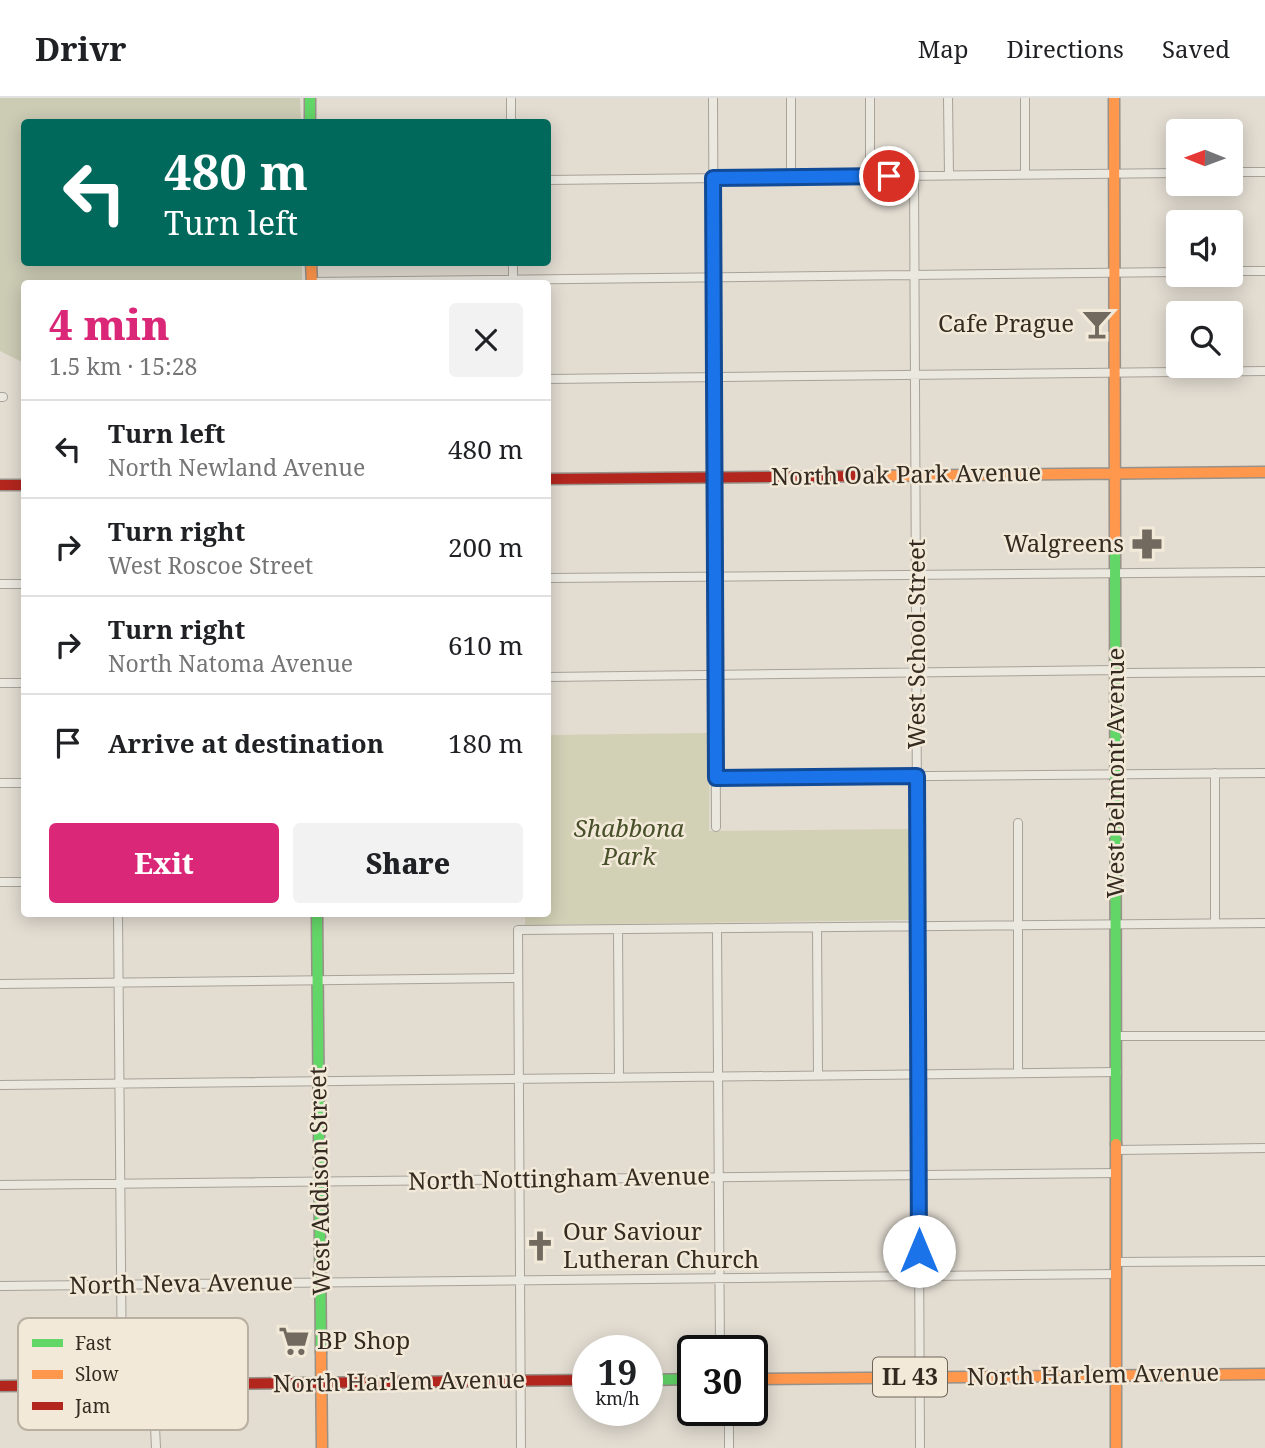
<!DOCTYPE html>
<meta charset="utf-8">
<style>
body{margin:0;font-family:"Noto Serif",serif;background:#f2f2f2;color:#202124;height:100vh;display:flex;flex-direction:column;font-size:26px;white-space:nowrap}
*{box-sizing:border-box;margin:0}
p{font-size:23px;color:#757577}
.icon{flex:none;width:38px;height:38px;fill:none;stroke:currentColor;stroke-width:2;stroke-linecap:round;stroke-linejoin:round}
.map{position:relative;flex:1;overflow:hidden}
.panel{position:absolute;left:21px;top:182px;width:530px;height:637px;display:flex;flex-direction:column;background:#fff;border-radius:7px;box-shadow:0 4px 18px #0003}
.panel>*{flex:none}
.hud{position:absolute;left:21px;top:21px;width:530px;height:147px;border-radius:7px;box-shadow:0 4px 18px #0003;background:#00695c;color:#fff;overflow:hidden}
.needle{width:46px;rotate:271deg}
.fabs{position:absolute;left:1166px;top:21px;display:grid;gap:14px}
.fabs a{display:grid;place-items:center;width:77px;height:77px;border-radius:7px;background:#fff;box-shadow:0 4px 18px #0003;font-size:35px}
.speed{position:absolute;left:572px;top:1237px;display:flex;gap:14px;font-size:35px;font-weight:700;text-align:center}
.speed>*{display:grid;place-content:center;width:91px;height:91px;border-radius:50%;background:#fff;box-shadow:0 4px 18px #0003;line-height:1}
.speed small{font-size:18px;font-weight:400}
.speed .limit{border:4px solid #111;border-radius:10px;background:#fff;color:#111}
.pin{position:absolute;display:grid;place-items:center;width:60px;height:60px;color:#fff;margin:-30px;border:4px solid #fff;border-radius:50%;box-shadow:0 2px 7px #0007}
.me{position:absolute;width:77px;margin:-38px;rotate:0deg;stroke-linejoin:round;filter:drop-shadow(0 0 5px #0008)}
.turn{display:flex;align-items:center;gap:24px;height:147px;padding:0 28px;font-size:32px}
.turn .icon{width:91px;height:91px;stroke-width:2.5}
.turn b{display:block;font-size:49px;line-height:60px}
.round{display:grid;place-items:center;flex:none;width:74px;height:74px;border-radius:7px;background:#f2f2f2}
.summary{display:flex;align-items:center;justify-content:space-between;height:119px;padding:0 28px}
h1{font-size:42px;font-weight:800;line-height:52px;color:#db2777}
.action{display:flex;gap:14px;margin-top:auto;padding:14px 28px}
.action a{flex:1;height:80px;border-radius:7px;background:#db2777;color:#fff;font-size:28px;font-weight:800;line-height:80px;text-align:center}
.action a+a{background:#f2f2f2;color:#202124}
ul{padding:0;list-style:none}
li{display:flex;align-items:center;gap:21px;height:98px;padding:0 28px;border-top:2px solid #e0e0e0}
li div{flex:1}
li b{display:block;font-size:26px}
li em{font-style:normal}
header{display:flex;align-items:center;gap:42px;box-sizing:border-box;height:98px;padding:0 35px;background:#fff;border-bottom:2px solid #e0e0e0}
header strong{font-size:33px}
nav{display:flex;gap:38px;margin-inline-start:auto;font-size:24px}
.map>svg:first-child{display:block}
</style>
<header>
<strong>Drivr</strong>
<nav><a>Map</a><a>Directions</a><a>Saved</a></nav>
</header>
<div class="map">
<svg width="1265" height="1350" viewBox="0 0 1265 1350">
<rect width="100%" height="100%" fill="#e2dcd1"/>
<!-- green -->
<path fill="#d2d0b5" d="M710 635 709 733 909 731 910 822 525 827V816H548V637Z"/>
<!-- cemetery -->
<path fill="#cccbb4" d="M0 0H300L301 24H24V164L302 165V185L24 186V265L0 253Z"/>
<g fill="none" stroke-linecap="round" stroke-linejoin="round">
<!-- street casing -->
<g stroke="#a8a299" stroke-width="10">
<path id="street" d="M511 0V24
M713 0 716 729
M870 0V78
M948 0 949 77
M1025 0V76
M1230 74H1265
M914 77 920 1350
M791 79V0
M548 82 1178 75
M513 164V186
M1230 173H1265
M312 184 1178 174
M548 281 1265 273
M0 299H3
M548 480 1265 474
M0 486H24
M548 579 1116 572 1126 575 1265 574
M0 585H24
M1215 675V825
M716 680 1265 675
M0 685H24
M1018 725V975
M0 784H24
M118 816 122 1287
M817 829 818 977
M717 830 720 1253
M618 831 619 980
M0 886 518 880
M1117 938H1265
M0 987 1117 974
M1117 1052 1265 1050
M0 1087 1117 1075
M1117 1164 1265 1163
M0 1188 1117 1176
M153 1286 156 1350
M729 1312V1350
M521 1350 518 832 1265 825"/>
</g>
<!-- fast casing -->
<g stroke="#989189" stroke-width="13">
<path id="fast" d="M310 0V24
M1115 442 1116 1046
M317 816 321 1254
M648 1282 693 1281"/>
</g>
<!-- slow casing -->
<g stroke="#989189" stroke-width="13">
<path id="slow" d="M1114 0 1115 442
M311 164 312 186
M868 378 1265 374
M1116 1046V1350
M321 1254 322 1350
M752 1281 1265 1276"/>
</g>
<!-- jam casing -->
<g stroke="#989189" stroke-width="13">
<path id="jam" d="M548 381 868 378
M0 387H24
M0 1288 588 1282"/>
</g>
<!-- street -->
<use href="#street" stroke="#ebe8e0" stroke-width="8"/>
<!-- fast -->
<use href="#fast" stroke="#63d668" stroke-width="10"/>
<!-- slow -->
<use href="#slow" stroke="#ff974d" stroke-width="10"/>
<!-- jam -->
<use href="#jam" stroke="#b3261e" stroke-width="10"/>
</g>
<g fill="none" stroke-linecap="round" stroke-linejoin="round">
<!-- route casing -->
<g stroke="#114b97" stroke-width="18">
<path id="route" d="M889 78 713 80 716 680 917 678 919 1153"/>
</g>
<!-- route -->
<use href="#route" stroke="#1a73e8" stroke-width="12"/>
</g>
<!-- icons -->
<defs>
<g id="bar-bare" transform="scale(2.415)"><path d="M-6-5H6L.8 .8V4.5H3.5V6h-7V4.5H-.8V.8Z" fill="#72695f" stroke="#f2e9d8" stroke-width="2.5" paint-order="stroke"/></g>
<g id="pharmacy-bare" transform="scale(2.415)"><path d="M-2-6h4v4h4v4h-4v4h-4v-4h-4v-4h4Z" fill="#72695f" stroke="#f2e9d8" stroke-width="2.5" paint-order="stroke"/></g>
<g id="church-bare" transform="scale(2.415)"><path d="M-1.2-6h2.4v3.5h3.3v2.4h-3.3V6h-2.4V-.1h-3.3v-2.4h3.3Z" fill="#72695f" stroke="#f2e9d8" stroke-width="2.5" paint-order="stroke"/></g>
<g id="supermarket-bare" transform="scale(2.415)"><path d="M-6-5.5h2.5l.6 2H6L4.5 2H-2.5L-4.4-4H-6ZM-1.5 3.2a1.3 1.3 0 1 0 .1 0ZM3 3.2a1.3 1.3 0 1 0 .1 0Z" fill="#72695f" stroke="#f2e9d8" stroke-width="2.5" paint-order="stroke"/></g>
</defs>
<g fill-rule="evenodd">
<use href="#bar-bare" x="1097" y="226"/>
<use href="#pharmacy-bare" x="1147" y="446"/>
<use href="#church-bare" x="540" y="1148"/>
<use href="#supermarket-bare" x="294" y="1243"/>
</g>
<g text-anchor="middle" stroke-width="5" stroke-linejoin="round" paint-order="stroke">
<!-- shield labels -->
<rect fill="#f2e9d8" stroke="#6e6458" stroke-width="2" x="873" y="1259.5" width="74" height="39" rx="5"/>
<g font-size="23" font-weight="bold" fill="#362b21">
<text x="910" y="1287">IL 43</text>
</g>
<!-- poi labels -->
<g font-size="24" fill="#362b21" stroke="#f2e9d8" text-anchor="end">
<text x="1074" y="234">Cafe Prague</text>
<text x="1124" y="454">Walgreens</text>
<text x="563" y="1142" text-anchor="start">Our Saviour<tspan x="563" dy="28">Lutheran Church</tspan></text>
<text x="317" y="1251" text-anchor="start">BP Shop</text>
</g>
<!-- street labels -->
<g font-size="24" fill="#362b21" stroke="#f2e9d8">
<text transform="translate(906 377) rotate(-1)" y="8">North Oak Park Avenue</text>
<text transform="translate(917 546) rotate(-90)" y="8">West School Street</text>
<text transform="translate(1116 675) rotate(-90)" y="8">West Belmont Avenue</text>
<text transform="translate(559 1081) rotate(-1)" y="8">North Nottingham Avenue</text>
<text transform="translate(320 1083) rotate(-91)" y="8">West Addison Street</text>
<text transform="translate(181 1186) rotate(-1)" y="8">North Neva Avenue</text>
<text transform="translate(1093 1277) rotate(-1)" y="8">North Harlem Avenue</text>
<text transform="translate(399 1284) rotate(-1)" y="8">North Harlem Avenue</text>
</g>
<!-- park labels -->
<g font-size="24" font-style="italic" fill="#48502a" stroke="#f2e9d8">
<text x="629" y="739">Shabbona<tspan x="629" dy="28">Park</tspan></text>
</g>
</g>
<!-- legend -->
<rect x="18" y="1220" width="230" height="112" rx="10" fill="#f2e9d8" stroke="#bab0a1" stroke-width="2"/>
<rect x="32" y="1241" width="31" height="8" fill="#63d668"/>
<rect x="32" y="1272" width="31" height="9" fill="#ff974d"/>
<rect x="32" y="1304" width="31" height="8" fill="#b3261e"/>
<g font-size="19" fill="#362b21">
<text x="75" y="1252">Fast</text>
<text x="75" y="1283">Slow</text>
<text x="75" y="1315">Jam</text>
</g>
</svg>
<div class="fabs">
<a><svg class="needle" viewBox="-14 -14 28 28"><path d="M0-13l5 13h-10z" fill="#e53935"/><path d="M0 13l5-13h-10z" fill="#757577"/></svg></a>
<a><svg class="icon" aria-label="sound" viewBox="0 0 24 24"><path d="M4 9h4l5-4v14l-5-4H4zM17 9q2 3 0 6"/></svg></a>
<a><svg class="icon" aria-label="search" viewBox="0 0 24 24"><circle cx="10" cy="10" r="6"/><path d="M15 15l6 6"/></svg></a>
</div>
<div class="speed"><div>19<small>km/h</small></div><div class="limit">30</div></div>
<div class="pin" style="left:889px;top:78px;background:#d93025"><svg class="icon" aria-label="arrive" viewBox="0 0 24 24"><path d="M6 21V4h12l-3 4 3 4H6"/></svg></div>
<svg class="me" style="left:919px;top:1153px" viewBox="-20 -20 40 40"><circle r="19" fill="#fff"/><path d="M0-13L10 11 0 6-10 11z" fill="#1a73e8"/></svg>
<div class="hud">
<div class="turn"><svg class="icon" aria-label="left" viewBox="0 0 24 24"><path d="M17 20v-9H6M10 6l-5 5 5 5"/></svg><div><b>480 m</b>Turn left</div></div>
</div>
<section class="panel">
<div class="summary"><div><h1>4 min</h1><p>1.5 km · 15:28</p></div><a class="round"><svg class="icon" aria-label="close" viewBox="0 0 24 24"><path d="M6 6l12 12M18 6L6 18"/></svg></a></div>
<ul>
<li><svg class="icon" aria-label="left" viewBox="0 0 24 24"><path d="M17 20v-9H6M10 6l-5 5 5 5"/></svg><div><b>Turn left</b><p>North Newland Avenue</p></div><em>480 m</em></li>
<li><svg class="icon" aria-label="right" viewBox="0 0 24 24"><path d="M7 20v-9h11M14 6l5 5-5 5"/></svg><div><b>Turn right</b><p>West Roscoe Street</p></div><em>200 m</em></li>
<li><svg class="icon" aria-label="right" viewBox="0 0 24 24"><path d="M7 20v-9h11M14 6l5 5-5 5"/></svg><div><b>Turn right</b><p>North Natoma Avenue</p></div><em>610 m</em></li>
<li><svg class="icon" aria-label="arrive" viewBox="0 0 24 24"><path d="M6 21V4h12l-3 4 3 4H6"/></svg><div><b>Arrive at destination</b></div><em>180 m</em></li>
</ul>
<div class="action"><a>Exit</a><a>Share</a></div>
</section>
</div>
